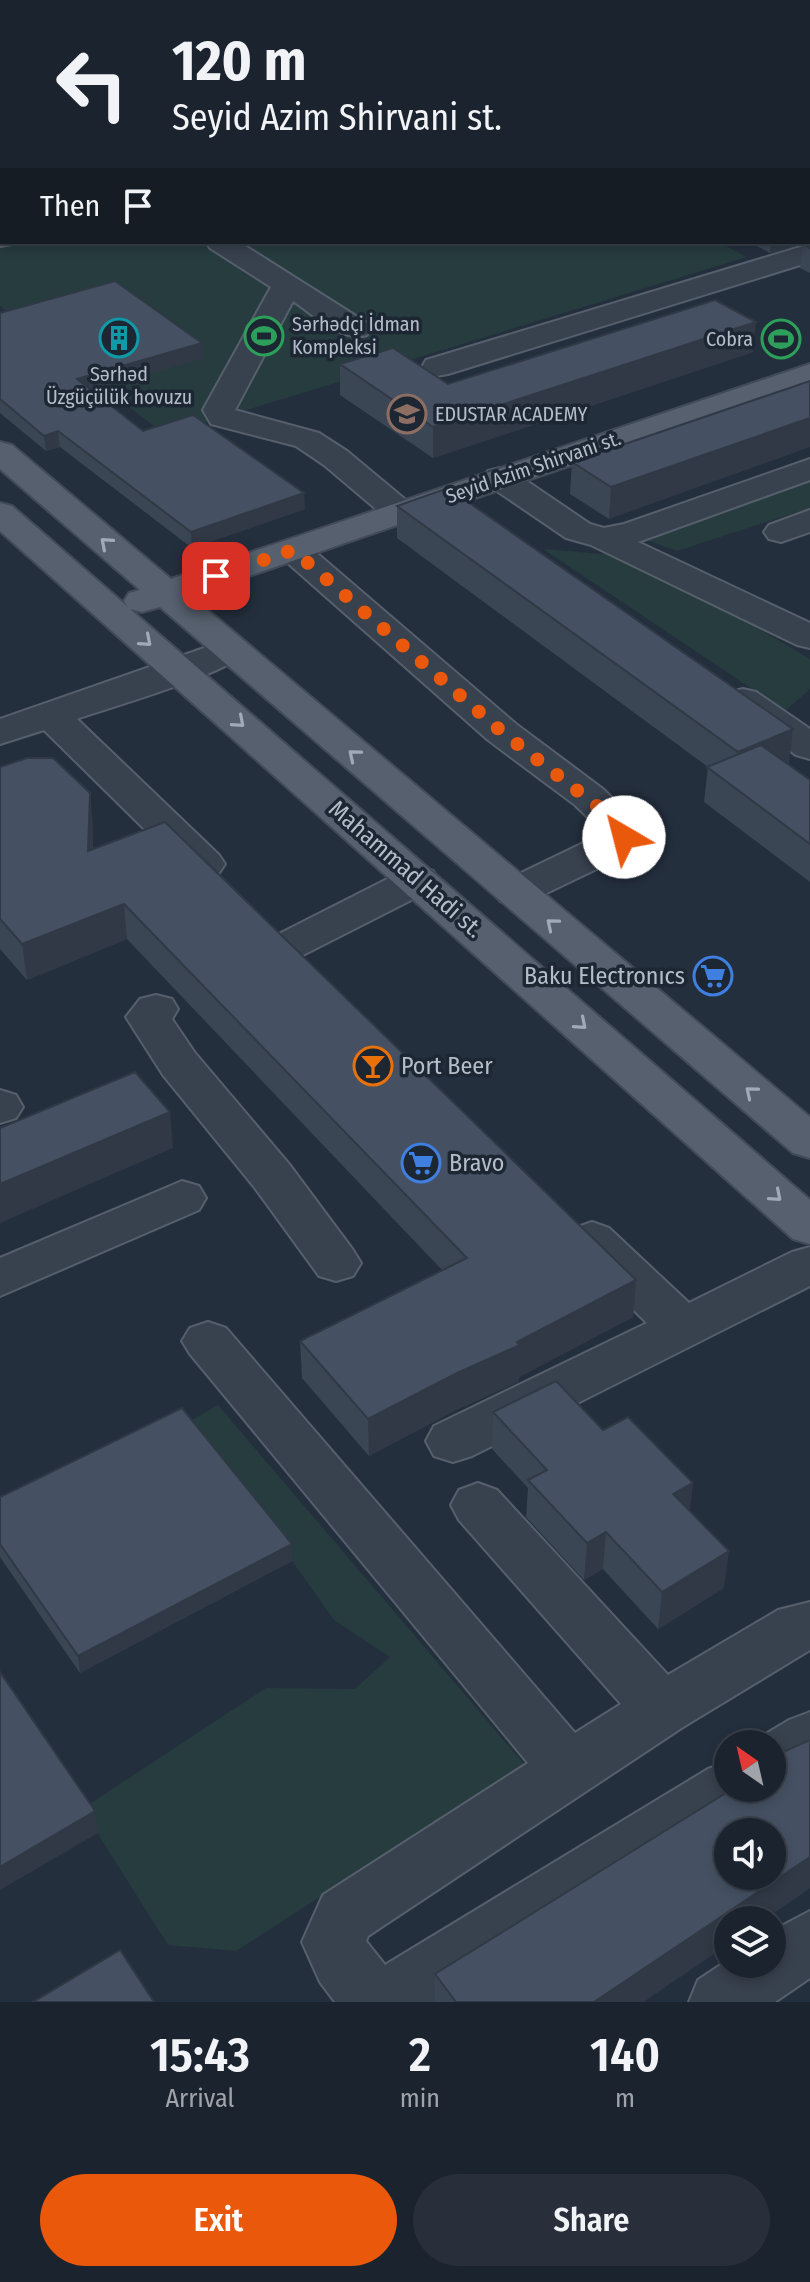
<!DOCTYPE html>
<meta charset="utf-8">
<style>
body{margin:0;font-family:"Fira Sans Condensed",sans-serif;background:#282f3a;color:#f1f3f6;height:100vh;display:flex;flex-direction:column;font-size:30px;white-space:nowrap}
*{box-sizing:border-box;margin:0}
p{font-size:26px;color:#a0a4aa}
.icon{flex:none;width:44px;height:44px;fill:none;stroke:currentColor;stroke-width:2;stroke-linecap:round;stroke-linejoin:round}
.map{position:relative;height:2002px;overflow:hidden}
.panel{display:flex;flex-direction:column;background:#1b232e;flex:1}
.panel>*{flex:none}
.hud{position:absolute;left:0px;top:0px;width:810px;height:244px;box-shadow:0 4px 12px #0003,0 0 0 2px #39404a;background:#1b232e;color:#f1f3f6;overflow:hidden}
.needle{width:52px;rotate:326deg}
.buttons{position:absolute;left:714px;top:1730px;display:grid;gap:16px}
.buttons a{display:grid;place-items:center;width:72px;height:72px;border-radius:50%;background:#1b232e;box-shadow:0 4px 12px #0003,0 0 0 2px #39404a;font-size:40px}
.pin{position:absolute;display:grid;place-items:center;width:68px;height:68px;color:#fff;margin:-34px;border-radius:16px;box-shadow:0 4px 12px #0006}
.me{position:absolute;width:88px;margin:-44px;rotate:323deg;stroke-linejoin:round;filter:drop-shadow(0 0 6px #0008)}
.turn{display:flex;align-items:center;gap:28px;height:168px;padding:0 40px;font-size:36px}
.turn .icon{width:104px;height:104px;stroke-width:2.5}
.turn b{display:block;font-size:56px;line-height:68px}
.then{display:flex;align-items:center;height:76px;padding:0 40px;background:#0003;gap:16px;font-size:30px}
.eta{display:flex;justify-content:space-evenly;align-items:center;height:136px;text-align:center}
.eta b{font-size:48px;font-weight:600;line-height:56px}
.button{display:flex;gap:16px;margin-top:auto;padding:16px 40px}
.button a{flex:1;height:92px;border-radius:48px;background:#ea580c;color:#fff;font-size:32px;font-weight:600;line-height:92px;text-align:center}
.button a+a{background:#282f3a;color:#f1f3f6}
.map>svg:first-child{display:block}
</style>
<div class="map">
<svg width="810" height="2002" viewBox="0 0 810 2002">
<rect width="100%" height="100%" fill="#242f3e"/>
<!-- green -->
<path fill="#263c3f" d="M11 242H718L747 257 165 435 0 306V245Z
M810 478V508L677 551 643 539Z
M543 549 637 557 810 659V689L785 711Z
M218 1405 525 1765 236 1951 168 1945 82 1809 266 1688 355 1689 390 1657 334 1620 292 1561 183 1425Z"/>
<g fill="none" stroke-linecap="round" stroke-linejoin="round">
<!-- minor casing -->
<g stroke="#565f6c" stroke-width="4">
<path id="minor" d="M659 0H689L657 2Z
M0 230 2 242 12 244 0 246Z
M206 242H239L367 323 371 329 367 335C341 342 314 315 293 301L235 410 319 433 347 451 413 506 418 513 413 520 401 523 389 520 324 465 296 446 211 424 203 410 271 287 210 248Z
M810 244V262L448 374 437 376 426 374 422 367 426 360Z
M810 459V480L638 542 810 623V648L797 645 591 545 566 538 488 485 483 478 488 471 500 468 512 471 590 524 604 528 624 524Z
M810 510V532L781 542 769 539 764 532 769 525Z
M293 540 305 543 516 724 603 789 645 831 632 852 530 901 515 905 500 901 494 892 500 883 604 833 575 805 488 740 281 557 276 550 281 543Z
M230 639 243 642 248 650C232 673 110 707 77 719L219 855 225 864 219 873 204 876 189 873 44 730 0 744V719Z
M743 689 756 692 810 729V759L796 755 730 708 724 700 730 692Z
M418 867 433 871 439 880 433 889 303 955 288 959 273 955 267 946 273 937 403 871Z
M156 995 172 999 178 1009 172 1019 195 1053 289 1164 353 1250 361 1263 353 1276 336 1281 319 1276 255 1188 163 1075 126 1017 140 999Z
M0 1090 16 1095 23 1107 16 1118 0 1123Z
M182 1181 199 1186 206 1198 199 1210 0 1296V1258Z
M592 1222 609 1228 689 1303 792 1252 810 1247V1286L472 1456 453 1462 434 1456 426 1441 434 1426 647 1323 575 1252 568 1240 575 1228Z
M208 1322 226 1328 575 1733 621 1704 459 1520 451 1505 459 1490 478 1483 497 1490 668 1675 778 1610 810 1602V1650L683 1727 368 1936 366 1941 385 1965 708 1769 728 1762V1788H759L750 1807 441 2002H335L320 1982 302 1942 323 1895 528 1763 190 1354 182 1341 190 1328Z
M810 1712V1770L772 1788V1744L751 1743 789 1720Z
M810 1911V1978L775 2002H689L698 1980 728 1960V1964H772V1931Z"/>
</g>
<!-- major casing -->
<g stroke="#414a57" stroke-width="4">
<path id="major" d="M187 0H218L185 2Z
M267 0H298L265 2Z
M332 0H363L330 2Z
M395 0H425L393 2Z
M442 0H472L440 2Z
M0 54H2V68H0Z
M0 98H2V114H0Z
M810 364V383L191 596 810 1117V1158L793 1153 160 607 142 612 130 609 810 1200V1244L793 1239 0 531V503L12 506 128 607 124 601 129 593 140 590 0 469V442L12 445 171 579Z"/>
</g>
<!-- minor -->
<use href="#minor" fill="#38414e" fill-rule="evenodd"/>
<!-- major -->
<use href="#major" fill="#56606e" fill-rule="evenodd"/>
</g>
<!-- wall -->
<path fill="#3b4654" d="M808 185H810V273L800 268 803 244 770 253 749 242H808Z
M0 313 202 343 203 358 92 390 143 431 305 509 192 548 60 447 46 451 0 413Z
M753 352 433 458 340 395V364L448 384Z
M810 381 609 519 570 494 572 462Z
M397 506 793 729 788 764 810 780V882L704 802 708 767 397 538Z
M0 767 93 828V849L636 1280 633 1317 519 1377 518 1382 456 1410 369 1456 302 1378 300 1341 442 1270 127 939 27 980 0 949Z
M493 1412 603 1430 690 1511 724 1588 658 1629 603 1569 584 1580 526 1517 528 1488 492 1449Z
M0 1497 292 1561 80 1673 0 1557Z
M810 1888 763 1920H728V1944L643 2002H435V1974Z"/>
<!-- shaded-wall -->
<path fill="#303945" d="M808 123H810V136L808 137Z
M808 219H810V242L770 253 771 242H808Z
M756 322 753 352 433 458V427Z
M202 343 203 358 79 394 77 379Z
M810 418V447L609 519 611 487Z
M58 431 60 447 46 451 44 436Z
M304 493 305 509 192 548 191 532Z
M793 729 789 764 735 787 738 752Z
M90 793 93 828 92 886 88 851Z
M124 904 127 939 27 980 22 944Z
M170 1112 173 1148 0 1223V1184Z
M636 1280 633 1317 519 1377 518 1382 456 1410 369 1456 368 1419Z
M693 1483 689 1520 673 1494Z
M606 1532 603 1569 584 1580 587 1543Z
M292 1544V1561L80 1673 78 1656Z
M729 1551 724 1588 658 1629 662 1592Z
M95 1811 98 1833 0 1890V1867Z
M810 1857V1888L763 1920H728V1944L643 2002H594Z"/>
<!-- building -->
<path fill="#455162" stroke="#303945" stroke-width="2" fill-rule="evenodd" d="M808 46H810V123H808Z
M808 205 810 206V219H808Z
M810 241V248L803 244 808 242Z
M115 281 202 343 77 379 143 431 193 415 304 493 191 532 58 431 44 436 0 399V313Z
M715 300 756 322 433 427 340 364 393 348 448 384Z
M810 381V418L611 487 572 462Z
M448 488 793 729 738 752 397 506Z
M761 745 810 780V844L707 767Z
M27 758H53L90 793 88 851 165 822 636 1280 517 1342 520 1345 457 1373 368 1419 300 1341 467 1258 124 904 22 944 0 919V767Z
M135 1072 170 1112 0 1184V1128Z
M556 1381 603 1430 628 1417 693 1483 673 1494 729 1551 662 1592 606 1532 587 1543 528 1480 547 1470 493 1412Z
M182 1408 292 1544 78 1656 0 1544V1497Z
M0 1672 95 1811 0 1867Z
M810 1740V1857L594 2002H456L435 1974 734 1788H772V1757ZM728 1832H772V1876H728Z
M120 1950 154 2002H33Z"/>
<!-- one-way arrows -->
<defs><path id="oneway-chevron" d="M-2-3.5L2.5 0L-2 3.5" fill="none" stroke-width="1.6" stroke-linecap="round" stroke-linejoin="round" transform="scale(2)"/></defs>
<g stroke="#a1aab7">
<use href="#oneway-chevron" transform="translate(106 543) rotate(-139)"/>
<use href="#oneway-chevron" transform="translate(146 641) rotate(41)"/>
<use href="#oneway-chevron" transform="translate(239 722) rotate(41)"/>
<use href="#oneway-chevron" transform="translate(354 755) rotate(-140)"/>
<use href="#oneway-chevron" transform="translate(552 924) rotate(-140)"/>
<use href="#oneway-chevron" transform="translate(581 1024) rotate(41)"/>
<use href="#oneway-chevron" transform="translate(751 1092) rotate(-140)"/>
<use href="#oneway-chevron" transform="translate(776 1196) rotate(41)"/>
</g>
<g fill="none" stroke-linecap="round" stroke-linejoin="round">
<!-- route -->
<path stroke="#ea580c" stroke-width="14" stroke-dasharray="0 25.2" d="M216 576 293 550 502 732 620 824 625 831 624 837"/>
</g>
<!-- icons -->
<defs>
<g id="stadium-ring" transform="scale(2)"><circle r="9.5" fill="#1d2633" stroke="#2e9e5b" stroke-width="1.5"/><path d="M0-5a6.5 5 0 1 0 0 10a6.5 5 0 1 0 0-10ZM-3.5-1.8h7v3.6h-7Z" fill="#2e9e5b"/></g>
<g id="building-ring" transform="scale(2)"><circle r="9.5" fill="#1d2633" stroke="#0f9aa8" stroke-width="1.5"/><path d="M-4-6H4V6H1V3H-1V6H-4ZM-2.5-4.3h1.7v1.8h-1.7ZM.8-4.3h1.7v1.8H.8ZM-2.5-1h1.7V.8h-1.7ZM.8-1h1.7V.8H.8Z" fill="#0f9aa8"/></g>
<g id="university-ring" transform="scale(2)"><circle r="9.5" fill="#1d2633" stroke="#8d6e63" stroke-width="1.5"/><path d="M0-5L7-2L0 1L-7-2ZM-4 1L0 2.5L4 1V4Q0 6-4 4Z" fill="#8d6e63"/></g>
<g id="supermarket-ring" transform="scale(2)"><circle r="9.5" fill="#1d2633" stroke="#3f7fe0" stroke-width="1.5"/><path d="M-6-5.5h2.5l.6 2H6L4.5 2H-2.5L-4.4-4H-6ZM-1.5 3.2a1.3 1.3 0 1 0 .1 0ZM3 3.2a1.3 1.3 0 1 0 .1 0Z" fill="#3f7fe0"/></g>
<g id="bar-ring" transform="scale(2)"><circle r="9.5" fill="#1d2633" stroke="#e8710a" stroke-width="1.5"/><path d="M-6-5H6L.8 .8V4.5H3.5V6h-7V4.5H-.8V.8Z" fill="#e8710a"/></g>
</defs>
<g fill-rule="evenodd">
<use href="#stadium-ring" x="264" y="336"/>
<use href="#building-ring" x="119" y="338"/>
<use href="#stadium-ring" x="781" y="339"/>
<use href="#university-ring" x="407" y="414"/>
<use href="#supermarket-ring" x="713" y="976"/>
<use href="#bar-ring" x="373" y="1066"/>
<use href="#supermarket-ring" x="421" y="1163"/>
</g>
<g text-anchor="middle" stroke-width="7" stroke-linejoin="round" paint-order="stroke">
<!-- far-poi labels -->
<g font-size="20" fill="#b4bcc9" stroke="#1d2633" text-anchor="start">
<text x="292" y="331">Sərhədçi İdman<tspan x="292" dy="23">Kompleksi</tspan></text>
<text x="753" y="346" text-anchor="end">Cobra</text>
<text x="119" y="381" text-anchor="middle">Sərhəd<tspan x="119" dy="23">Üzgüçülük hovuzu</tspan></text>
<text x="435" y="421">EDUSTAR ACADEMY</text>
</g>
<!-- far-street labels -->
<g font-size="20" fill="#b4bcc9" stroke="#1d2633">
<text transform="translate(533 467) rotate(-19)" y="7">Seyid Azim Shirvani st.</text>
</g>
<!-- street labels -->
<g font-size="24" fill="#b4bcc9" stroke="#1d2633">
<text transform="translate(406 869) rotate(41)" y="8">Mahammad Hadi st.</text>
</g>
<!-- poi labels -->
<g font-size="24" fill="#b4bcc9" stroke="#1d2633" text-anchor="start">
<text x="685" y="984" text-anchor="end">Baku Electronıcs</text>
<text x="401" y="1074">Port Beer</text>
<text x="449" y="1171">Bravo</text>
</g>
</g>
</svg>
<div class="buttons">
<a><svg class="needle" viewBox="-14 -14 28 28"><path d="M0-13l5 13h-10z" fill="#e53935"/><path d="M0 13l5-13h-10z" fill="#a0a4aa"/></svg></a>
<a><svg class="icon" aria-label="sound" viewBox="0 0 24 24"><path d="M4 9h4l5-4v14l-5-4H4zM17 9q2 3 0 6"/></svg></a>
<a><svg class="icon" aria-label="layers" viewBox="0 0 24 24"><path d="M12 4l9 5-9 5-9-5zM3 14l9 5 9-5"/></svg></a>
</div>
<div class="pin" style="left:216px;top:576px;background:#d93025"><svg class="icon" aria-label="arrive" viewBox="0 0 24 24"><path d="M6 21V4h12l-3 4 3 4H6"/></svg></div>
<svg class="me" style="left:624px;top:837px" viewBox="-20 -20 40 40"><circle r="19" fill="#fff"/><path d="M0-13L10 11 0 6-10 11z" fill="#ea580c"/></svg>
<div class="hud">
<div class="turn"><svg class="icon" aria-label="left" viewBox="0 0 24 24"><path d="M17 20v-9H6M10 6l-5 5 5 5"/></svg><div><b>120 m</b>Seyid Azim Shirvani st.</div></div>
<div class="then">Then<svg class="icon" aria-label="arrive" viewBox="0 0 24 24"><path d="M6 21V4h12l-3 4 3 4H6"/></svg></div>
</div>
</div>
<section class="panel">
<div class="eta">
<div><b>15:43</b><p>Arrival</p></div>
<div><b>2</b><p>min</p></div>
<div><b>140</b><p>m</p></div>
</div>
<div class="button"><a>Exit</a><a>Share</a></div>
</section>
